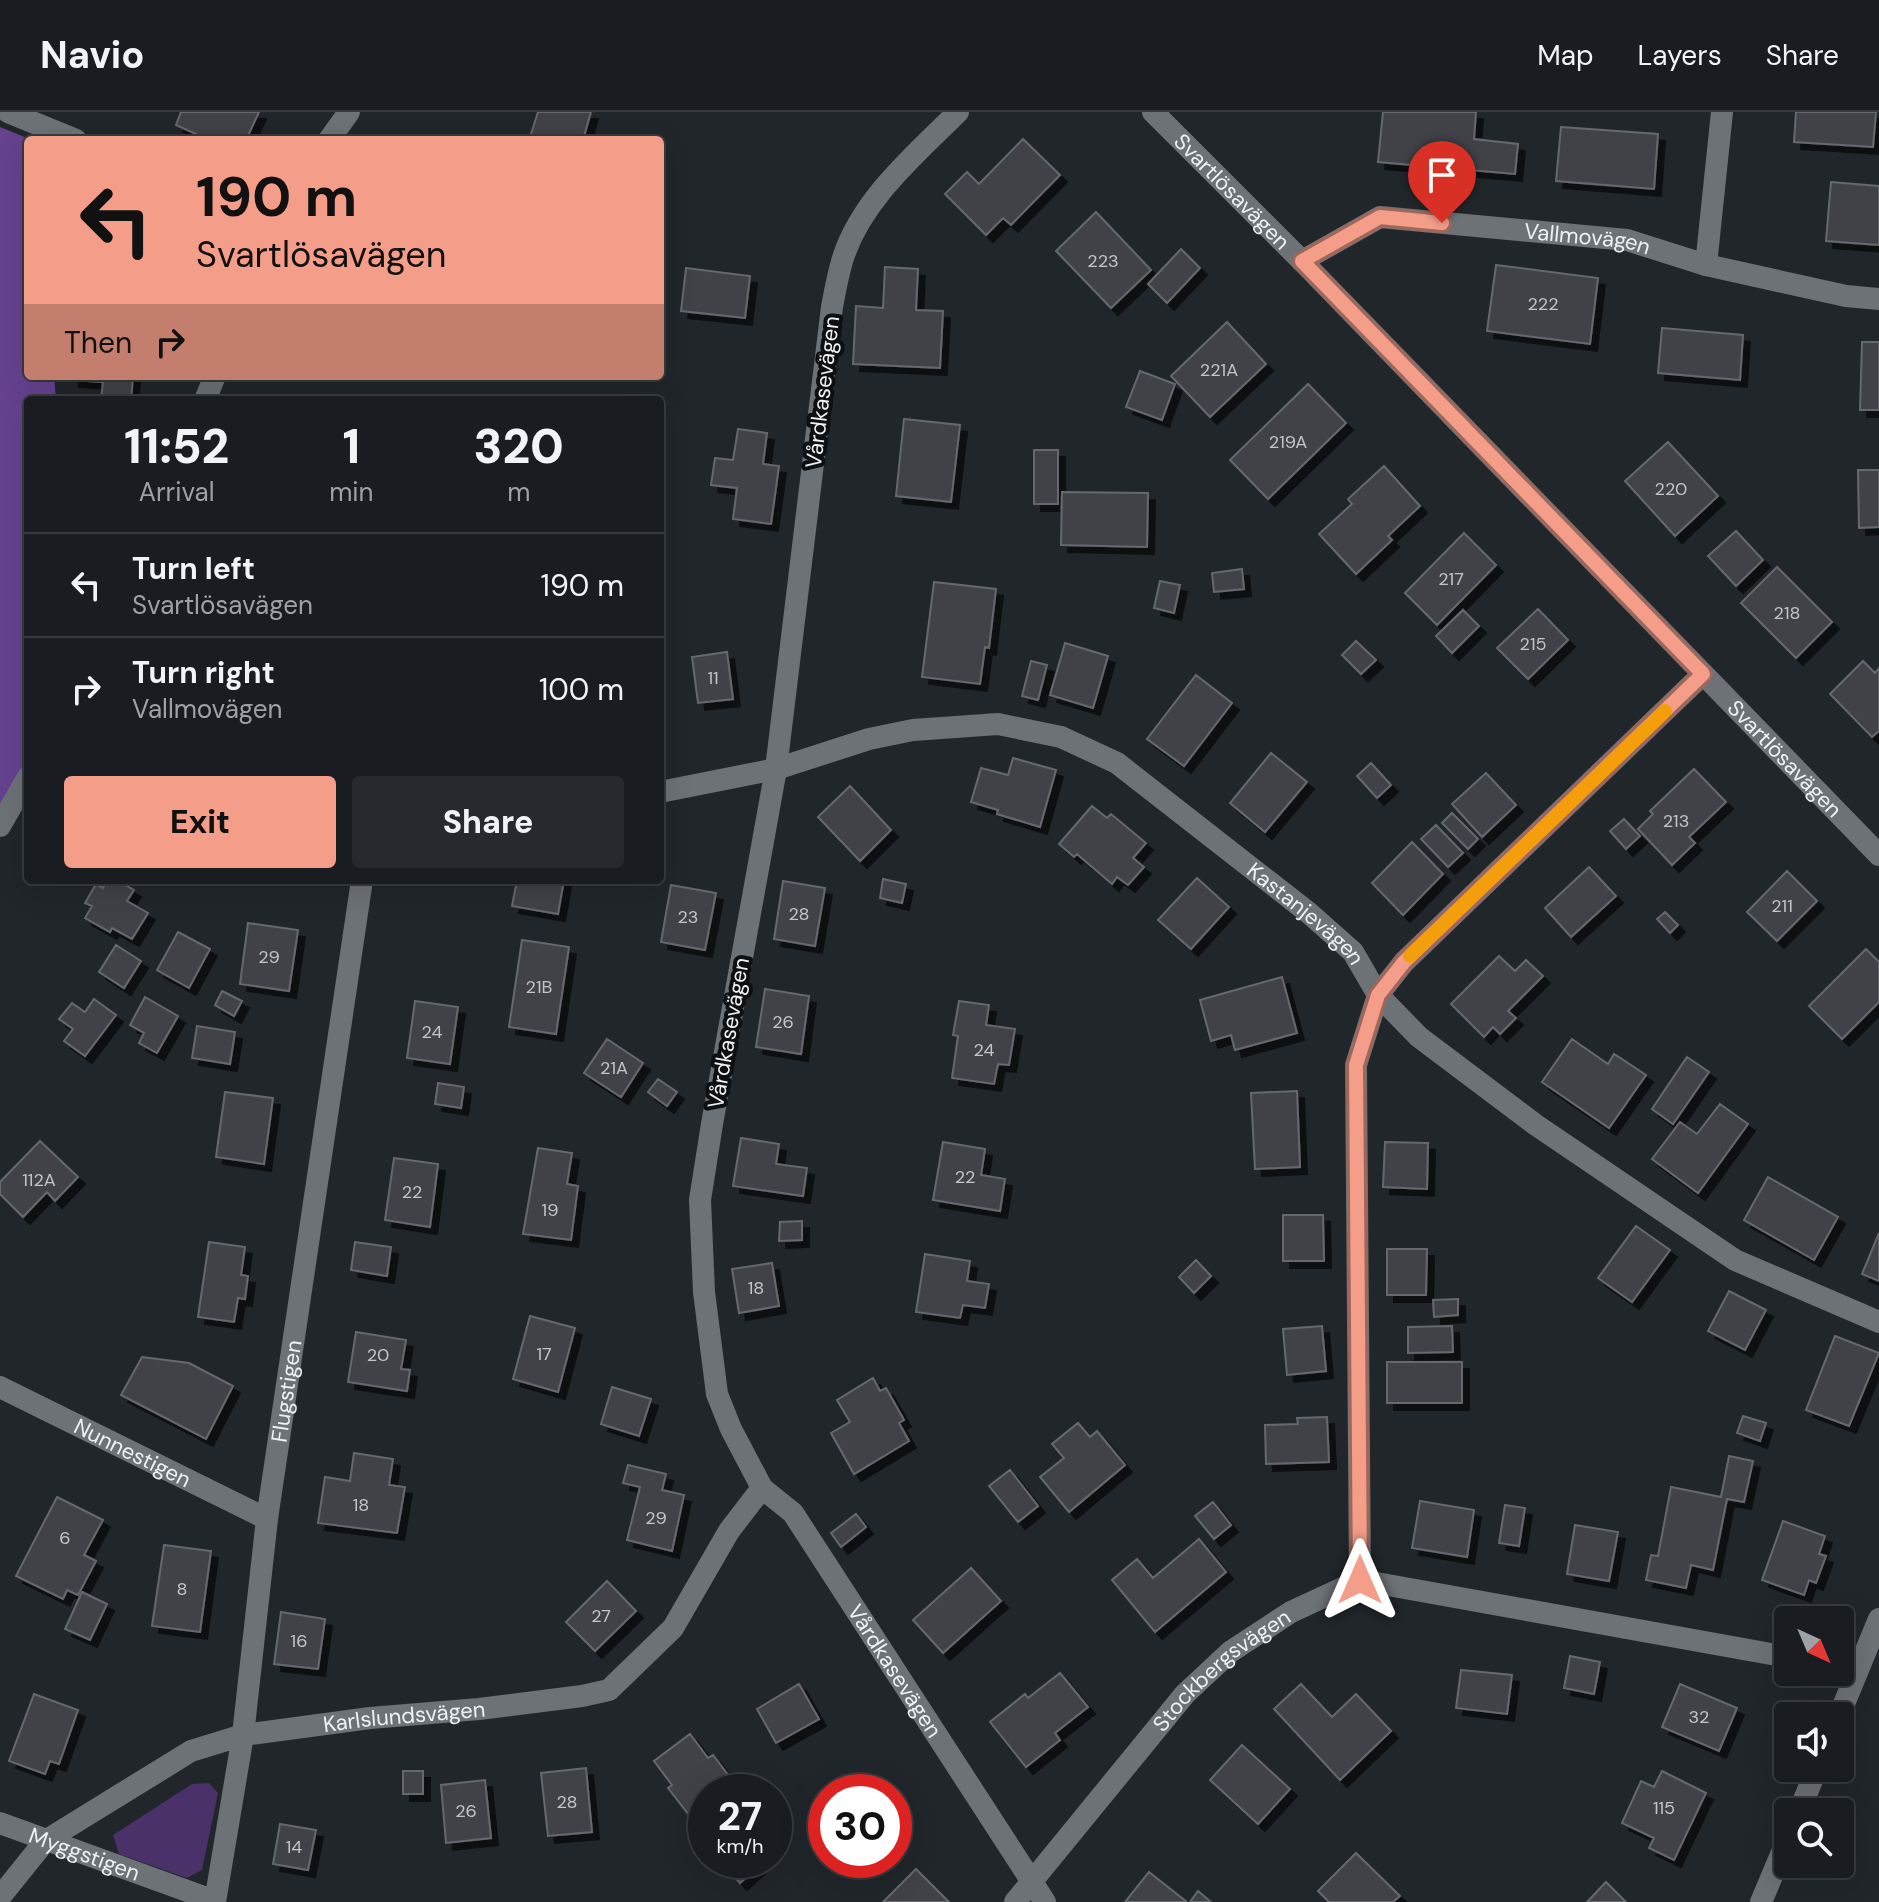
<!DOCTYPE html>
<meta charset="utf-8">
<style>
body{margin:0;font-family:"DM Sans",sans-serif;background:#26292d;color:#f1f3f6;height:100vh;display:flex;flex-direction:column;font-size:30px;white-space:nowrap}
*{box-sizing:border-box;margin:0}
p{font-size:26px;color:#9fa1a5}
.icon{flex:none;width:44px;height:44px;fill:none;stroke:currentColor;stroke-width:2;stroke-linecap:round;stroke-linejoin:round}
.map{position:relative;flex:1;overflow:hidden}
.drawer{position:absolute;left:24px;top:284px;width:640px;height:488px;display:flex;flex-direction:column;background:#191c20;border-radius:8px;box-shadow:0 8px 32px #0002,0 0 0 2px #373a3e}
.drawer>*{flex:none}
.banner{position:absolute;left:24px;top:24px;width:640px;height:244px;border-radius:8px;box-shadow:0 8px 32px #0002,0 0 0 2px #373a3e;background:#f49e8a;color:#111;overflow:hidden}
.needle{width:52px;rotate:136deg}
.tools{position:absolute;left:1774px;top:1494px;display:grid;gap:16px}
.tools a{display:grid;place-items:center;width:80px;height:80px;border-radius:8px;background:#191c20;box-shadow:0 8px 32px #0002,0 0 0 2px #373a3e;font-size:40px}
.speed{position:absolute;left:688px;top:1662px;display:flex;gap:16px;font-size:40px;font-weight:700;text-align:center}
.speed>*{display:grid;place-content:center;width:104px;height:104px;border-radius:50%;background:#191c20;box-shadow:0 8px 32px #0002,0 0 0 2px #373a3e;line-height:1}
.speed small{font-size:20px;font-weight:400}
.speed .limit{border:12px solid #d22;background:#fff;color:#111}
.pin{position:absolute;display:grid;place-items:center;width:68px;height:68px;color:#fff;margin:-82px -34px;border-radius:50% 50% 50% 0;rotate:-45deg;box-shadow:0 0 8px #0007}
.pin .icon{rotate:45deg}
.me{position:absolute;width:88px;margin:-44px;rotate:0deg;stroke-linejoin:round;filter:drop-shadow(0 0 6px #0008)}
.turn{display:flex;align-items:center;gap:28px;height:168px;padding:0 40px;font-size:36px}
.turn .icon{width:104px;height:104px;stroke-width:2.5}
.turn b{display:block;font-size:56px;line-height:68px}
.then{display:flex;align-items:center;height:76px;padding:0 40px;background:#0003;gap:16px;font-size:30px}
.eta{display:flex;justify-content:space-evenly;align-items:center;height:136px;text-align:center}
.eta b{font-size:48px;font-weight:800;line-height:56px}
.button{display:flex;gap:16px;margin-top:auto;padding:16px 40px}
.button a{flex:1;height:92px;border-radius:8px;background:#f49e8a;color:#111;font-size:32px;font-weight:800;line-height:92px;text-align:center}
.button a+a{background:#26292d;color:#f1f3f6}
ul{padding:0;list-style:none}
li{display:flex;align-items:center;gap:24px;height:104px;padding:0 40px;border-top:2px solid #373a3e}
li div{flex:1}
li b{display:block;font-size:30px}
li em{font-style:normal}
header{display:flex;align-items:center;gap:48px;box-sizing:border-box;height:112px;padding:0 40px;background:#191c20;border-bottom:2px solid #373a3e}
header strong{font-size:38px}
nav{display:flex;gap:44px;margin-inline-start:auto;font-size:28px}
.map>svg:first-child{display:block}
</style>
<header>
<strong>Navio</strong>
<nav><a>Map</a><a>Layers</a><a>Share</a></nav>
</header>
<div class="map">
<svg width="1879" height="1790" viewBox="0 0 1879 1790">
<defs>
<filter id="shadow"><feDropShadow dx="7" dy="7" stdDeviation="0" flood-color="#0009"/></filter>
</defs>
<rect width="100%" height="100%" fill="#21262a"/>
<!-- green -->
<path fill="#4b316a" d="M209 1671 218 1681 202 1758 187 1766 119 1742 113 1723 192 1672Z"/>
<!-- forest -->
<path fill="#66428f" d="M0 15 32 28H28V264H54L56 288H28V647L0 695Z"/>
<!-- building -->
<path fill="#404247" stroke="#66686e" stroke-width="2" filter="url(#shadow)" d="M181 0H259L246 28H209L176 13Z
M538 0H591L583 28H539L530 25Z
M1383 0H1476L1474 27 1518 32 1515 62 1378 50Z
M1796 0H1876L1873 35 1794 30Z
M1561 15 1658 22 1654 77 1556 69Z
M1023 27 1060 63 1011 113 1003 106 986 123 945 82 967 60 979 72Z
M1831 70 1879 74V133L1826 129Z
M1096 100 1151 158 1111 196 1056 139Z
M1181 137 1200 156 1167 191 1148 172Z
M1496 153 1598 166 1590 232 1487 219Z
M885 155 918 157 916 198 943 199 940 256 853 252 856 194 883 196Z
M686 156 750 164 745 206 681 199Z
M1227 210 1266 252 1210 305 1171 264Z
M1662 216 1743 223 1740 268 1658 261Z
M1862 230H1879V298H1860Z
M1140 259 1175 272 1162 308 1126 295Z
M72 264H133L131 288H101L103 270 72 268Z
M1308 272 1346 311 1268 387 1230 348Z
M904 307 960 313 951 390 896 384Z
M738 317 767 321 763 352 779 354 771 412 733 407 737 376 711 373 715 346 733 348Z
M1668 330 1718 384 1675 424 1625 369Z
M1034 338H1058V392H1034Z
M1384 354 1420 394 1388 424 1392 428 1356 462 1319 422 1352 392 1348 387Z
M1858 358H1879V415L1859 416Z
M1062 380 1148 381 1147 435 1061 433Z
M1736 419 1763 448 1736 474 1708 444Z
M1464 421 1496 453 1437 513 1405 481Z
M1777 455 1832 510 1796 546 1741 491Z
M1242 457 1244 477 1214 480 1212 461Z
M1160 469 1180 473 1174 501 1154 496Z
M934 470 996 477 989 536 985 535 980 572 922 565Z
M1538 497 1568 528 1528 567 1497 536Z
M1463 498 1479 514 1452 541 1436 524Z
M1356 529 1376 548 1361 562 1342 543Z
M1065 531 1108 544 1093 596 1050 583Z
M727 540 733 587 698 591 692 545Z
M1031 549 1047 553 1038 588 1022 584Z
M1863 549 1875 561 1879 556V619L1872 625 1830 582Z
M1196 563 1232 591 1184 654 1147 627Z
M1271 641 1307 670 1265 720 1230 691Z
M1013 646 1056 658 1040 715 997 702 998 698 971 690 981 656 1008 663Z
M1371 651 1391 673 1377 686 1357 664Z
M1694 657 1726 690 1689 725 1695 731 1672 753 1638 717 1653 702 1650 699Z
M1486 661 1516 693 1482 725 1452 692Z
M850 674 891 718 860 749 818 705Z
M1092 694 1107 706 1111 702 1146 731 1133 746 1144 755 1128 773 1117 765 1112 772 1077 742 1074 745 1059 732Z
M1452 701 1478 727 1468 737 1442 711Z
M1624 707 1640 724 1626 737 1610 719Z
M1436 713 1463 741 1448 755 1421 727Z
M1412 730 1443 762 1403 803 1372 771Z
M1589 755 1616 784 1571 825 1545 796Z
M1787 759 1817 789 1777 829 1747 800Z
M1197 766 1229 795 1191 837 1158 808Z
M883 767 906 772 902 791 880 786Z
M107 768H117L134 778 127 789 148 801 132 827 112 816 110 820 85 806 92 794 85 791 96 772 103 776Z
M517 768H564L558 802 512 794Z
M783 769 825 776 815 834 774 827Z
M671 773 716 781 705 838 661 830Z
M1665 800 1678 813 1670 821 1657 807Z
M248 811 298 818 289 879 240 872Z
M178 820 210 837 189 876 157 858Z
M522 828 569 835 556 922 509 915Z
M116 833 141 849 124 876 99 860Z
M1866 837 1879 850V890L1842 927 1809 894Z
M1499 844 1515 859 1526 848 1543 864 1508 899 1516 906 1500 922 1493 915 1484 925 1451 892Z
M1282 865 1297 921 1235 938 1231 923 1211 929 1200 888Z
M765 877 809 884 801 942 756 935Z
M222 879 242 889 234 904 215 893Z
M145 885 178 904 157 941 139 931 144 921 130 913Z
M94 887 116 903 85 944 64 929 73 917 59 907 72 891 85 900Z
M415 889 458 895 450 952 407 946Z
M959 889 989 893 986 913 1015 917 1009 953 998 952 994 972 952 966 958 924 953 923Z
M197 914 235 920 230 952 192 946Z
M607 927 643 951 621 985 584 961Z
M1572 927 1608 952 1614 942 1646 963 1609 1016 1542 970Z
M1687 945 1709 960 1673 1012 1652 997Z
M658 967 677 980 667 994 648 980Z
M438 971 464 975 461 996 435 992Z
M1297 979 1300 1055 1255 1057 1251 981Z
M225 980 273 986 264 1052 216 1045Z
M1720 992 1748 1012 1698 1081 1652 1047 1680 1010 1697 1022Z
M741 1026 779 1032 776 1052 807 1056 803 1084 733 1074Z
M40 1029 78 1065 55 1089 47 1080 23 1105 0 1082V1070Z
M943 1030 985 1037 981 1063 1005 1067 1000 1099 933 1088Z
M1385 1030 1428 1031 1427 1077 1383 1075Z
M538 1036 572 1041 567 1072 578 1074 571 1128 523 1122Z
M394 1046 438 1052 430 1115 385 1108Z
M1768 1065 1838 1105 1814 1148 1744 1108Z
M1283 1103H1323L1324 1149H1283Z
M802 1109V1128L779 1129 780 1110Z
M1636 1114 1670 1138 1632 1190 1598 1166Z
M1879 1121V1169L1862 1162Z
M209 1130 245 1135 241 1163 248 1164 245 1187 238 1186 234 1210 198 1205Z
M355 1130 391 1135 387 1164 351 1158Z
M1387 1137H1427L1426 1183H1387Z
M925 1142 970 1149 967 1169 989 1172 985 1196 963 1193 960 1206 916 1200Z
M1196 1148 1211 1164 1194 1181 1179 1165Z
M772 1151 779 1194 739 1201 732 1157Z
M1729 1179 1766 1198 1745 1238 1708 1219Z
M1458 1187V1203L1434 1205 1433 1188Z
M530 1204 575 1216 558 1280 513 1267Z
M1322 1214 1326 1259 1287 1263 1283 1217Z
M1452 1214 1453 1240 1408 1241V1215Z
M356 1220 406 1228 401 1257 410 1258 407 1279 348 1270Z
M1835 1224 1879 1241 1849 1314 1806 1298Z
M142 1245 189 1251 233 1274 206 1327 121 1283Z
M1387 1250H1462V1291H1387Z
M873 1266 880 1279 886 1276 904 1308 899 1311 909 1329 854 1362 831 1321 850 1310 837 1288Z
M612 1275 651 1287 639 1324 601 1312Z
M1743 1304 1766 1311 1760 1329 1737 1321Z
M1327 1305 1329 1350 1266 1352 1265 1313 1298 1312 1297 1306Z
M1078 1311 1090 1325 1097 1319 1125 1353 1069 1400 1040 1365 1064 1346 1052 1332Z
M354 1341 393 1347 389 1373 405 1375 397 1421 318 1411 325 1365 350 1369Z
M1729 1344 1753 1349 1744 1390 1727 1387 1713 1458 1691 1453 1686 1476 1646 1468 1651 1443 1658 1444 1671 1375 1721 1385Z
M628 1353 666 1362 662 1378 684 1383 672 1439 627 1428 640 1375 623 1371Z
M1010 1358 1038 1394 1018 1410 989 1374Z
M57 1385 103 1408 84 1443 96 1449 78 1483 67 1478 63 1487 16 1464Z
M1420 1389 1474 1398 1467 1445 1412 1436Z
M1213 1390 1231 1413 1214 1427 1195 1404Z
M1505 1393 1525 1396 1519 1434 1499 1431Z
M856 1402 866 1415 841 1435 831 1421Z
M1783 1409 1825 1424 1819 1442 1826 1444 1816 1471 1809 1468 1804 1483 1762 1468Z
M1575 1413 1618 1420 1609 1469 1567 1462Z
M1199 1427 1226 1460 1155 1520 1112 1468 1137 1447 1153 1466Z
M164 1433 211 1439 200 1520 152 1514Z
M971 1456 1001 1489 943 1541 913 1508Z
M607 1469 636 1499 595 1539 566 1510Z
M82 1480 107 1492 90 1528 65 1517Z
M281 1500 325 1507 318 1557 274 1552Z
M1570 1544 1600 1550 1594 1582 1564 1576Z
M1461 1558 1512 1563 1507 1602 1456 1596Z
M1060 1561 1088 1595 1055 1621 1060 1628 1026 1655 990 1610 1025 1582 1028 1586Z
M799 1572 819 1607 776 1631 757 1597Z
M1301 1572 1332 1605 1356 1582 1391 1619 1340 1668 1274 1597Z
M1680 1572 1737 1596 1719 1639 1662 1615Z
M34 1582 78 1598 59 1652 50 1649 45 1662 9 1649Z
M690 1622 708 1646 713 1643 741 1680H706V1725L668 1676 672 1673 654 1649Z
M1242 1633 1290 1677 1258 1712 1210 1668Z
M586 1656 592 1720 548 1724 541 1661Z
M403 1659H423V1682H403Z
M1662 1659 1706 1681 1674 1748 1649 1736 1654 1726 1622 1711 1641 1669 1654 1675Z
M485 1668 491 1726 446 1731 441 1673Z
M280 1712 316 1718 308 1758 273 1752Z
M1356 1741 1400 1784 1393 1790H1329L1318 1779Z
M741 1748H754L759 1754 740 1771 729 1758Z
M916 1757 949 1790H883Z
M1149 1760 1187 1790H1125Z
M1606 1770 1626 1790H1587Z
M1198 1779 1211 1790H1190Z"/>
<g fill="none" stroke-linecap="round" stroke-linejoin="round">
<!-- minor -->
<g stroke="#6d7277" stroke-width="22">
<path d="M8 0 76 28"/>
<path id="s1" d="M958 0C915 43 862 87 843 146 838 162 835 179 832 195L776 657 712 1012 700 1088 704 1180 717 1282 731 1317 762 1376 793 1401 1045 1790"/>
<path id="s2" d="M1302 149 1380 105 1627 128 1706 153 1846 184 1879 187"/>
<path d="M1706 153 1722 0"/>
<path id="s3" d="M660 680 776 657 869 627 913 618 998 612 1061 625 1117 651 1309 801 1353 840 1378 883 1419 925 1536 1013 1735 1148 1879 1210"/>
<path id="s4" d="M0 1275 267 1407"/>
<path d="M1360 1468 1356 953 1378 883 1404 850 1703 562"/>
<path id="s5" d="M0 1711 215 1789"/>
<path id="s6" d="M0 1785 45 1729 191 1639 243 1623 370 1606 479 1597 582 1584 609 1578 673 1516 729 1419 762 1376"/>
<path id="s7" d="M215 1790 243 1623 267 1407 362 768"/>
<path id="s8" d="M1015 1790 1185 1582 1230 1540 1291 1500 1360 1468 1788 1545"/>
</g>
<!-- tertiary -->
<g stroke="#6d7277" stroke-width="22">
<path id="s9" d="M1153 0 1302 149 1879 743"/>
<path d="M329 28 349 0"/>
<path d="M205 288 215 264"/>
<path d="M0 714 28 665"/>
<path d="M1839 1604 1879 1507"/>
<path d="M1799 1700 1817 1656"/>
<path d="M1761 1790 1788 1726"/>
</g>
</g>
<g fill="none" stroke-linecap="round" stroke-linejoin="round">
<!-- route casing -->
<g stroke="#9f675a" stroke-width="20">
<path id="route" d="M1360 1468 1356 953 1378 883 1404 850 1703 562 1302 149 1380 105 1442 111"/>
</g>
<!-- route -->
<use href="#route" stroke="#f49e8a" stroke-width="14"/>
<!-- slow -->
<path stroke="#f59e0b" stroke-width="14" d="M1410 844 1665 599"/>
</g>
<g text-anchor="middle" stroke-width="8" stroke-linejoin="round" paint-order="stroke">
<!-- number labels -->
<g font-size="18" fill="#c2c5c8">
<text x="1103" y="155">223</text>
<text x="1543" y="198">222</text>
<text x="1219" y="264">221A</text>
<text x="1288" y="336">219A</text>
<text x="1671" y="383">220</text>
<text x="1451" y="473">217</text>
<text x="1787" y="507">218</text>
<text x="1533" y="538">215</text>
<text x="713" y="572">11</text>
<text x="1676" y="715">213</text>
<text x="1782" y="800">211</text>
<text x="799" y="808">28</text>
<text x="688" y="811">23</text>
<text x="269" y="851">29</text>
<text x="539" y="881">21B</text>
<text x="783" y="916">26</text>
<text x="432" y="926">24</text>
<text x="984" y="944">24</text>
<text x="614" y="962">21A</text>
<text x="965" y="1071">22</text>
<text x="39" y="1074">112A</text>
<text x="412" y="1086">22</text>
<text x="550" y="1104">19</text>
<text x="756" y="1182">18</text>
<text x="544" y="1248">17</text>
<text x="378" y="1249">20</text>
<text x="361" y="1399">18</text>
<text x="656" y="1412">29</text>
<text x="65" y="1432">6</text>
<text x="182" y="1483">8</text>
<text x="601" y="1510">27</text>
<text x="299" y="1535">16</text>
<text x="1699" y="1611">32</text>
<text x="567" y="1696">28</text>
<text x="1664" y="1702">115</text>
<text x="466" y="1705">26</text>
<text x="294" y="1741">14</text>
</g>
<!-- street labels -->
<g font-size="22" fill="#eef1f3" stroke="#0d0f10">
<text dy="8" stroke="none"><textPath href="#s9" startOffset="112">Svartlösavägen</textPath></text>
<text dy="8" stroke="none"><textPath href="#s2" startOffset="298">Vallmovägen</textPath></text>
<text transform="translate(822 280) rotate(-83)" y="8">Vårdkasevägen</text>
<text dy="8" stroke="none"><textPath href="#s9" startOffset="904">Svartlösavägen</textPath></text>
<text dy="8" stroke="none"><textPath href="#s3" startOffset="714">Kastanjevägen</textPath></text>
<text transform="translate(728 921) rotate(-80)" y="8">Vårdkasevägen</text>
<text dy="8" stroke="none"><textPath href="#s7" startOffset="516">Flugstigen</textPath></text>
<text dy="8" stroke="none"><textPath href="#s4" startOffset="148">Nunnestigen</textPath></text>
<text dy="8" stroke="none"><textPath href="#s1" startOffset="1668">Vårdkasevägen</textPath></text>
<text dy="8" stroke="none"><textPath href="#s8" startOffset="312">Stockbergsvägen</textPath></text>
<text dy="8" stroke="none"><textPath href="#s6" startOffset="460">Karlslundsvägen</textPath></text>
<text dy="8" stroke="none"><textPath href="#s5" startOffset="90">Myggstigen</textPath></text>
</g>
</g>
</svg>
<div class="tools">
<a><svg class="needle" viewBox="-14 -14 28 28"><path d="M0-13l5 13h-10z" fill="#e53935"/><path d="M0 13l5-13h-10z" fill="#9fa1a5"/></svg></a>
<a><svg class="icon" aria-label="sound" viewBox="0 0 24 24"><path d="M4 9h4l5-4v14l-5-4H4zM17 9q2 3 0 6"/></svg></a>
<a><svg class="icon" aria-label="search" viewBox="0 0 24 24"><circle cx="10" cy="10" r="6"/><path d="M15 15l6 6"/></svg></a>
</div>
<div class="speed"><div>27<small>km/h</small></div><div class="limit">30</div></div>
<div class="pin" style="left:1442px;top:111px;background:#d93025"><svg class="icon" aria-label="arrive" viewBox="0 0 24 24"><path d="M6 21V4h12l-3 4 3 4H6"/></svg></div>
<svg class="me" style="left:1360px;top:1468px" viewBox="-20 -20 40 40"><path d="M0-17L14 15 0 8-14 15z" fill="#f49e8a" stroke="#fff" stroke-width="4"/></svg>
<div class="banner">
<div class="turn"><svg class="icon" aria-label="left" viewBox="0 0 24 24"><path d="M17 20v-9H6M10 6l-5 5 5 5"/></svg><div><b>190 m</b>Svartlösavägen</div></div>
<div class="then">Then<svg class="icon" aria-label="right" viewBox="0 0 24 24"><path d="M7 20v-9h11M14 6l5 5-5 5"/></svg></div>
</div>
<section class="drawer">
<div class="eta">
<div><b>11:52</b><p>Arrival</p></div>
<div><b>1</b><p>min</p></div>
<div><b>320</b><p>m</p></div>
</div>
<ul>
<li><svg class="icon" aria-label="left" viewBox="0 0 24 24"><path d="M17 20v-9H6M10 6l-5 5 5 5"/></svg><div><b>Turn left</b><p>Svartlösavägen</p></div><em>190 m</em></li>
<li><svg class="icon" aria-label="right" viewBox="0 0 24 24"><path d="M7 20v-9h11M14 6l5 5-5 5"/></svg><div><b>Turn right</b><p>Vallmovägen</p></div><em>100 m</em></li>
</ul>
<div class="button"><a>Exit</a><a>Share</a></div>
</section>
</div>
